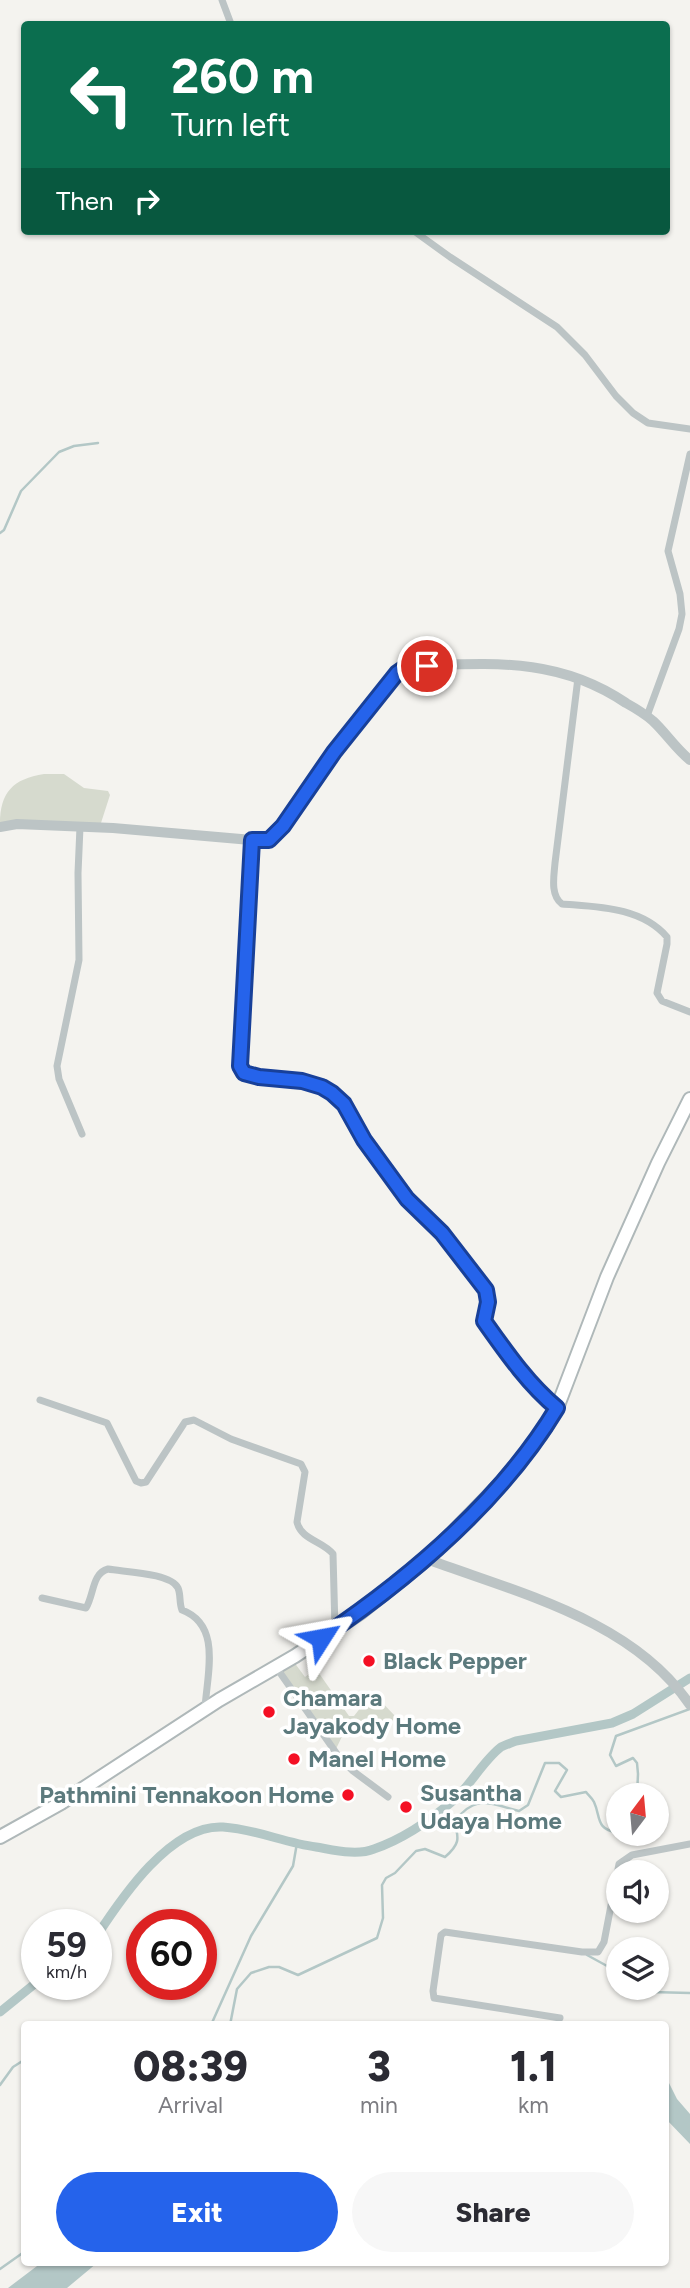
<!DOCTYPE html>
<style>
body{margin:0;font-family:Figtree,sans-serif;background:#f7f7f7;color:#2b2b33;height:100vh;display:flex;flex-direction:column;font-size:26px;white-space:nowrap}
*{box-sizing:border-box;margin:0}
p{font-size:23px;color:#7c7c81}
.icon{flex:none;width:38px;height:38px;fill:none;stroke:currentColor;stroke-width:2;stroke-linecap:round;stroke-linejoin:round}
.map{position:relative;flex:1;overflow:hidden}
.drawer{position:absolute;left:21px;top:2021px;width:648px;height:245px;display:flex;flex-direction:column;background:#fff;border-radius:7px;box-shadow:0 2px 5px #0004}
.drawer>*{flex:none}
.top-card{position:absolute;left:21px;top:21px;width:649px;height:214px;border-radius:7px;box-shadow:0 2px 5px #0004;background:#0b6e4f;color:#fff;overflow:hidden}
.needle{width:46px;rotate:16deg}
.tools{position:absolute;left:606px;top:1783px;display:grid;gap:14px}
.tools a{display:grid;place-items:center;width:63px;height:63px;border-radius:50%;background:#fff;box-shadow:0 2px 5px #0004;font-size:35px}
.speed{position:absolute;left:21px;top:1909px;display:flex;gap:14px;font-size:35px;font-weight:700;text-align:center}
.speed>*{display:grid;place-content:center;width:91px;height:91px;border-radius:50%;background:#fff;box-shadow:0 2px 5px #0004;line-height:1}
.speed small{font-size:18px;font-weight:400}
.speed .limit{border:10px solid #d22;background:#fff;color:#111}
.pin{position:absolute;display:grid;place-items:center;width:60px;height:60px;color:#fff;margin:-30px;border:4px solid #fff;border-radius:50%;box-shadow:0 2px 7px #0007}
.me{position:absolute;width:77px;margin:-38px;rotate:56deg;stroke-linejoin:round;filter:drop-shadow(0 0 5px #0008)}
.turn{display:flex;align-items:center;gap:24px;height:147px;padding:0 35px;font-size:32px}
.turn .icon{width:91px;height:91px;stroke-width:2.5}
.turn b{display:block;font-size:49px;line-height:60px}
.then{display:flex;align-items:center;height:66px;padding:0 35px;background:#0003;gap:14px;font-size:26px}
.eta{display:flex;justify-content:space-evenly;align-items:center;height:119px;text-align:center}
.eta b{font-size:42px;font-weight:800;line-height:49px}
.action{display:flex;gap:14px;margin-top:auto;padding:14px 35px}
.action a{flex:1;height:80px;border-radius:42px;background:#2563eb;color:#fff;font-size:28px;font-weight:800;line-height:80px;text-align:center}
.action a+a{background:#f7f7f7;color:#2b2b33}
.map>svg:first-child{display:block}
</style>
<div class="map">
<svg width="690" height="2288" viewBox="0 0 690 2288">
<rect width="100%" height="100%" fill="#f4f3ef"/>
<!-- green -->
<path fill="#d6dace" d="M44 774H64L84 788 108 791 110 795 100 826 0 824C0 792 13 779 44 774Z
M291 1658 305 1677 316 1669 349 1716H354L372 1693 375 1695 395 1716 385 1736 375 1737 349 1722 335 1751 276 1667Z"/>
<!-- water -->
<path fill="#b3c7c6" d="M665 2075 677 2099 690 2114V2144L665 2118Z
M41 2263H97L67 2288H8Z"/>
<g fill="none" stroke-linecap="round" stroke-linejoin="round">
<!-- stream -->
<path stroke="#b3c7c6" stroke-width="2.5" d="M0 533 4 530 21 491 59 452 74 446 98 443
M637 1796 638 1774 637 1763 633 1758 616 1766 610 1755 616 1736 690 1709
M587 1955 618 1972
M646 1988 651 1992 690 1993
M211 2025 251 1936 293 1866 297 1843
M230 2025 237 1989 251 1973 269 1967H279L298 1975 377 1938 383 1918 382 1885 386 1878 395 1873 416 1851 425 1849 445 1857C459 1845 460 1839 454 1822 476 1793 490 1804 519 1811L528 1805 545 1763H559L567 1770 555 1791 561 1797 586 1792C588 1795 592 1798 594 1802 601 1817 595 1829 618 1833
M0 2085 13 2067 24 2060
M0 2269 24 2252"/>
<!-- canal -->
<path stroke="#b3c7c6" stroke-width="9" d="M96 1937C122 1897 171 1824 223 1827 255 1829 285 1843 316 1847 334 1850 357 1856 374 1849 403 1839 432 1819 455 1799 471 1784 484 1760 501 1747 505 1745 511 1743 516 1741L612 1723 633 1714 690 1678
M0 2012 37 1982"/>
<!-- primary casing -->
<g stroke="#afb8b9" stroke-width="16">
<path id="primary" d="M0 1837 61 1803 219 1700 295 1656 361 1612 427 1559 503 1481 541 1435 557 1408 607 1277 658 1163 690 1099"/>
</g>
<!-- minor -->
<path stroke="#bcc4c5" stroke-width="7" d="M222 0 231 24
M414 231 450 257 557 327 585 355 616 396 633 413 648 423 690 429
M578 678 555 863C554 876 550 895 562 904 598 907 641 907 667 937V944L657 993 662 1001 690 1012
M647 716 679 629 682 614 680 594 668 551 690 454
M80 827 78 873 79 960 57 1066 59 1079 82 1134
M252 840 240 1066 244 1073 259 1077 302 1081 322 1087 332 1093 344 1104 364 1140 407 1199 442 1233 486 1290 488 1302 484 1320C505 1352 528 1384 557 1408
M40 1400 107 1423 136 1481 141 1483 146 1482 185 1422 194 1420 231 1439 301 1464 305 1472 297 1522C301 1540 323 1541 333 1554L335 1629
M42 1598 86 1608C94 1595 92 1573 108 1569 124 1572 171 1573 178 1588 181 1595 179 1603 182 1610 222 1625 207 1674 205 1708
M276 1667 339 1757 353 1771 388 1797
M560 2018 434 1998 433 1991 441 1935 445 1932 582 1952H598L604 1942 619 1864 632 1855 690 1844"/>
<!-- tertiary -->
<path stroke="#bcc4c5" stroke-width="10" d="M0 827 17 824 113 828 263 841C284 836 319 773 333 753 352 728 382 683 407 666 487 664 555 655 626 703 635 708 645 714 653 721 666 733 676 749 690 760
M427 1559C518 1593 633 1620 690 1705"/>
<!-- primary -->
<use href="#primary" stroke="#fff" stroke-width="12"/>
</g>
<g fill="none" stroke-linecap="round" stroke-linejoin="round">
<!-- route casing -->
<g stroke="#184099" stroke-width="18">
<path id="route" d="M321 1638C410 1578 501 1501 557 1408 528 1384 506 1352 484 1321L488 1302 486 1290 442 1233 407 1199 364 1140 344 1104 332 1093 322 1087 302 1081 259 1077 244 1073 240 1066 252 840H269L283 826 334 752 397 673 407 666H427"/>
</g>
<!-- route -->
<use href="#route" stroke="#2563eb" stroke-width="12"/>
</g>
<!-- markers -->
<g fill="#f41024" stroke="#fff" stroke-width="2.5">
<circle cx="369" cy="1661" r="7"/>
<circle cx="269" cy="1712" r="7"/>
<circle cx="294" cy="1759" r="7"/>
<circle cx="348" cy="1795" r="7"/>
<circle cx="406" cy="1807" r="7"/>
</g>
<g text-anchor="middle" stroke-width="7" stroke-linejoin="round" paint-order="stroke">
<!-- poi labels -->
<g font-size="24" font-weight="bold" fill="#5c7a7d" stroke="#fff" text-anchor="start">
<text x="383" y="1669">Black Pepper</text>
<text x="283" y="1706">Chamara<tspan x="283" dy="28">Jayakody Home</tspan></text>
<text x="308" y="1767">Manel Home</text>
<text x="420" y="1801">Susantha<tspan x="420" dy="28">Udaya Home</tspan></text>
<text x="334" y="1803" text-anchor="end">Pathmini Tennakoon Home</text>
</g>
</g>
</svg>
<div class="tools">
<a><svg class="needle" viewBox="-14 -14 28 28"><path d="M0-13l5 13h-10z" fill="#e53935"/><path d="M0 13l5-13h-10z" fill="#7c7c81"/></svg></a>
<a><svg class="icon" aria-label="sound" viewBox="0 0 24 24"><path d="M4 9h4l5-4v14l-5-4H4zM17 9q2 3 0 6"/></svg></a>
<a><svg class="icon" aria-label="layers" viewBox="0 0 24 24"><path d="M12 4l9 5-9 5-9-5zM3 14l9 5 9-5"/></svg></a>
</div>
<div class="speed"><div>59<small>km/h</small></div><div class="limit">60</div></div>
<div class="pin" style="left:427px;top:666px;background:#d93025"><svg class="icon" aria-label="arrive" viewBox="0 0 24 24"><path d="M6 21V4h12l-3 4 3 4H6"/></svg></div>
<svg class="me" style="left:321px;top:1638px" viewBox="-20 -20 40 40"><path d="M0-17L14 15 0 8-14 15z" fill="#2563eb" stroke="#fff" stroke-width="4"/></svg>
<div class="top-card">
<div class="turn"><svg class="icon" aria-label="left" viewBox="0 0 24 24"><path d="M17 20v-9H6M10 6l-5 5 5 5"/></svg><div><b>260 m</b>Turn left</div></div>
<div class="then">Then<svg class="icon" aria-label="right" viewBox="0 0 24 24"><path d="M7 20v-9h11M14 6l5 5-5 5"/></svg></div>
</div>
<section class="drawer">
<div class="eta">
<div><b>08:39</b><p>Arrival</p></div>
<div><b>3</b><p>min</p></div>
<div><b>1.1</b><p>km</p></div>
</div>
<div class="action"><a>Exit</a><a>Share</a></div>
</section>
</div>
